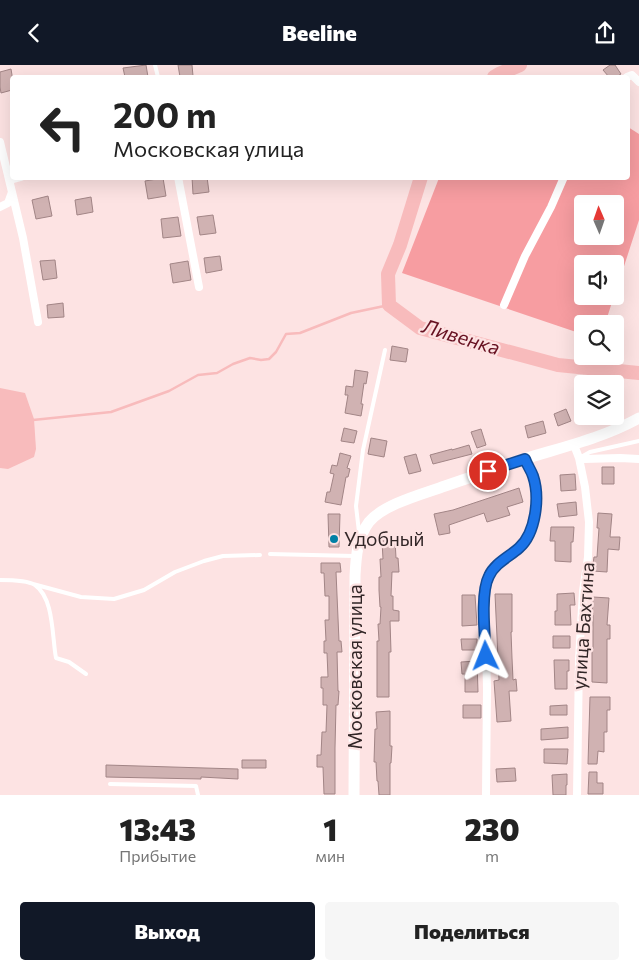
<!DOCTYPE html>
<html lang="ru">
<meta charset="utf-8">
<style>
body{margin:0;font-family:Commissioner,sans-serif;background:#f6f6f6;color:#222;height:100vh;display:flex;flex-direction:column;font-size:19px;white-space:nowrap}
*{box-sizing:border-box;margin:0}
p{font-size:16px;color:#767676}
.icon{flex:none;width:28px;height:28px;fill:none;stroke:currentColor;stroke-width:2;stroke-linecap:round;stroke-linejoin:round}
.map{position:relative;height:730px;overflow:hidden}
.details{display:flex;flex-direction:column;background:#fff;flex:1}
.details>*{flex:none}
.banner{position:absolute;left:10px;top:10px;width:620px;height:105px;border-radius:5px;box-shadow:0 5px 20px #0002;background:#fff;color:#222;overflow:hidden}
.needle{width:32px;rotate:358deg}
.fabs{position:absolute;left:574px;top:130px;display:grid;gap:10px}
.fabs a{display:grid;place-items:center;width:50px;height:50px;border-radius:5px;background:#fff;box-shadow:0 5px 20px #0002;font-size:25px}
.pin{position:absolute;display:grid;place-items:center;width:42px;height:42px;color:#fff;margin:-21px;border:2px solid #fff;border-radius:50%;box-shadow:0 1px 5px #0007}
.me{position:absolute;width:55px;margin:-28px;rotate:358deg;stroke-linejoin:round;filter:drop-shadow(0 0 4px #0008)}
.turn{display:flex;align-items:center;gap:18px;height:105px;padding:0 20px;font-size:22px}
.turn .icon{width:65px;height:65px;stroke-width:2.5}
.turn b{display:block;font-size:35px;line-height:42px}
.eta{display:flex;justify-content:space-evenly;align-items:center;height:85px;text-align:center}
.eta b{font-size:30px;font-weight:800;line-height:35px}
.button{display:flex;gap:10px;margin-top:auto;padding:10px 20px}
.button a{flex:1;height:58px;border-radius:5px;background:#111827;color:#fff;font-size:20px;font-weight:800;line-height:58px;text-align:center}
.button a+a{background:#f6f6f6;color:#222}
header{display:flex;justify-content:space-between;align-items:center;height:65px;padding:0 20px;background:#111827;color:#fff;font-size:22px;font-weight:800}
.map>svg:first-child{display:block}
</style>
<header><svg class="icon" aria-label="back" viewBox="0 0 24 24"><path d="M15 5l-7 7 7 7"/></svg>Beeline<svg class="icon" aria-label="share" viewBox="0 0 24 24"><path d="M12 15V3M7 8l5-5 5 5M5 13v7h14v-7"/></svg></header>
<div class="map">
<svg width="639" height="730" viewBox="0 0 639 730">
<rect width="100%" height="100%" fill="#fde3e3"/>
<!-- green -->
<path fill="#f79da1" fill-rule="evenodd" d="M628 62 639 69V155L615 229V199H582V231H614L605 259H582V269L402 208 439 113 628 112ZM582 139H615V171H582Z"/>
<!-- water -->
<path fill="#f8bbbc" d="M0 323 25 328 34 354 36 384 34 392 8 404 0 403Z"/>
<g fill="none" stroke-linecap="round" stroke-linejoin="round">
<!-- stream -->
<path stroke="#f8bbbc" stroke-width="2.5" d="M33 355 111 347 169 326 198 310 217 308 233 299 250 293 261 295 269 294 276 287 286 269 300 268 351 248 389 240"/>
<!-- river -->
<path stroke="#f8bbbc" stroke-width="14" d="M494 12 499 9 520 0
M421 112 400 180 388 209 389 240 420 263 558 300 639 308"/>
</g>
<!-- building -->
<path fill="#d0b2b2" stroke="#a28586" d="M146 0 148 12H125L123 3Z
M178 0H192L193 11 180 12Z
M610 0H615L621 9 616 12H609L603 5Z
M11 4 12 10V25L1 28 0 22V7Z
M192 112H207L209 127 193 129Z
M163 113 166 131 148 134 145 116Z
M48 131 52 151 36 154 32 135Z
M91 132 93 147 77 150 75 135Z
M213 150 216 168 200 170 197 152Z
M178 152 181 171 163 173 161 154Z
M220 191 222 205 206 208 204 193Z
M55 195 57 213 43 215 40 196Z
M188 196 191 215 173 218 170 199Z
M63 238 64 252 48 253 47 240Z
M392 281 408 284 406 297 390 295Z
M355 305 368 307 366 319 364 318 361 339H363L361 351 345 348 348 330H345L346 321 353 322Z
M566 344 571 356 558 361 554 349Z
M543 356 546 368 528 373 525 361Z
M344 363 357 366 354 378 341 376Z
M481 364 486 380 477 383 471 367Z
M371 373 387 376 384 392 368 389Z
M469 380 472 389 433 399 430 390 452 384V385Z
M340 388 351 391 347 403 350 404 348 412H346L341 440 325 437 327 427H330L334 409 330 408 332 400 337 401Z
M416 389 421 406 409 409 404 392Z
M602 402H614V419H602Z
M575 409 576 425 561 426 560 410Z
M519 423 523 437 507 442 510 450 487 457 484 448 449 460 450 468 439 470 434 449 453 445Z
M576 437 577 450 559 452 557 439Z
M598 448 612 449 610 472H620L619 485 608 484 607 507 592 506 594 492H597L599 463H597Z
M328 449H340L339 482H329Z
M551 462H574L573 477H571V497L555 496V476H550Z
M395 475 396 493H398L399 507H392L391 531H393V545L399 546V556H390L391 587H389V632H377V576H379L378 559H380L381 542H380L379 525V512H381L380 494H383L382 476Z
M321 498H340L341 507H336L339 576H341L342 587H337L338 626H339L338 640H336L335 683V729H324L323 702H317V690H321L322 667H326L327 640H323V623H321V612H328L327 588H324V576H326L325 555H329V531H325L324 508H321Z
M574 528 575 540H570L571 560H555V546H557V529Z
M495 529H512V567H511L512 593 513 615 516 614 517 626H509L511 656 497 657 494 616 499 615Z
M462 530H475L477 560 462 561Z
M593 532 609 533 607 560H610V574H607V618L592 617V584H593V550L592 549Z
M553 571H570V583H553Z
M461 574H477V585H462Z
M554 595H569V606H567V624H555Z
M477 596 478 627H465V609H462L461 597Z
M590 632H610V645H607V667H604V687L598 686 597 699H588Z
M463 640H481V653H463Z
M567 640V650H550V641Z
M390 646V681H392L391 698H390V730H379L378 716H377L376 697H374L375 664H377L376 647Z
M568 662V673L541 675V664Z
M544 684H568L567 699 544 698Z
M242 695H266V703H242Z
M106 700 238 704V714L201 712V714L106 712Z
M515 703 516 716 497 717 496 704Z
M589 707H597V718H603V729H588Z
M567 709V720H566V730H553L552 710Z"/>
<g fill="none" stroke-linecap="round" stroke-linejoin="round">
<!-- lane -->
<path stroke="#fff" stroke-width="4" d="M155 0 158 12
M581 392 590 387 639 376
M359 467 356 441 363 385 385 285
M270 489 354 491
M0 515C9 515 27 515 35 520 54 533 52 572 56 593L69 597 86 609
M33 519 81 532 114 534 144 525 175 507 204 496 223 491 260 490
M110 719 196 721 198 730"/>
<!-- street -->
<path stroke="#fff" stroke-width="8" d="M627 12 632 10 639 17
M0 77 23 173 38 257
M178 112 199 222
M10 115 21 112
M0 142 8 138 12 127
M504 240 525 191 551 142 564 112
M574 380 579 393 584 394 620 393 639 394
M486 730 487 624 485 529C487 510 493 501 508 491 512 488 517 485 521 482 536 467 540 432 533 412 531 406 527 400 525 394
M577 730 579 594 583 526 588 492 589 457 585 422 579 393"/>
<!-- secondary -->
<path stroke="#fff" stroke-width="11" d="M354 730 355 511C356 492 357 473 369 457 384 439 423 429 445 421 471 412 498 403 524 394 563 382 603 373 639 353"/>
</g>
<g fill="none" stroke-linecap="round" stroke-linejoin="round">
<!-- route casing -->
<g stroke="#114b97" stroke-width="12">
<path id="route" d="M486 591C485 571 480 528 489 511 495 498 509 492 519 483 536 468 540 432 533 411 531 405 527 400 525 394L488 406"/>
</g>
<!-- route -->
<use href="#route" stroke="#1a73e8" stroke-width="9"/>
</g>
<!-- markers -->
<circle fill="#0080a5" stroke="#fde3e3" stroke-width="2" cx="334" cy="474" r="5"/>
<g text-anchor="middle" stroke-width="4.5" stroke-linejoin="round" paint-order="stroke">
<!-- poi labels -->
<g font-size="19" fill="#312526" stroke="#fde3e3" text-anchor="start">
<text x="344" y="481">Удобный</text>
</g>
<!-- street labels -->
<g font-size="19" fill="#312526" stroke="#fde3e3">
<text transform="translate(583 561) rotate(-86)" y="7">улица Бахтина</text>
<text transform="translate(355 602) rotate(-90)" y="7">Московская улица</text>
</g>
<!-- water labels -->
<g font-size="20" font-style="italic" fill="#671121" stroke="#fde3e3">
<text transform="translate(461 272) rotate(17)" y="7">Ливенка</text>
</g>
</g>
</svg>
<div class="fabs">
<a><svg class="needle" viewBox="-14 -14 28 28"><path d="M0-13l5 13h-10z" fill="#e53935"/><path d="M0 13l5-13h-10z" fill="#767676"/></svg></a>
<a><svg class="icon" aria-label="sound" viewBox="0 0 24 24"><path d="M4 9h4l5-4v14l-5-4H4zM17 9q2 3 0 6"/></svg></a>
<a><svg class="icon" aria-label="search" viewBox="0 0 24 24"><circle cx="10" cy="10" r="6"/><path d="M15 15l6 6"/></svg></a>
<a><svg class="icon" aria-label="layers" viewBox="0 0 24 24"><path d="M12 4l9 5-9 5-9-5zM3 14l9 5 9-5"/></svg></a>
</div>
<div class="pin" style="left:488px;top:406px;background:#d93025"><svg class="icon" aria-label="arrive" viewBox="0 0 24 24"><path d="M6 21V4h12l-3 4 3 4H6"/></svg></div>
<svg class="me" style="left:486px;top:591px" viewBox="-20 -20 40 40"><path d="M0-17L14 15 0 8-14 15z" fill="#1a73e8" stroke="#fff" stroke-width="4"/></svg>
<div class="banner">
<div class="turn"><svg class="icon" aria-label="left" viewBox="0 0 24 24"><path d="M17 20v-9H6M10 6l-5 5 5 5"/></svg><div><b>200 m</b>Московская улица</div></div>
</div>
</div>
<section class="details">
<div class="eta">
<div><b>13:43</b><p>Прибытие</p></div>
<div><b>1</b><p>мин</p></div>
<div><b>230</b><p>m</p></div>
</div>
<div class="button"><a>Выход</a><a>Поделиться</a></div>
</section>
